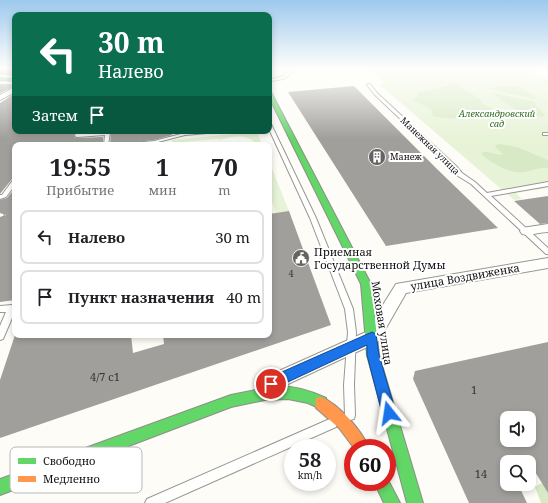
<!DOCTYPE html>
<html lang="ru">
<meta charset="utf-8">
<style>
body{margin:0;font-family:"Noto Serif",serif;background:#f2f2f2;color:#202124;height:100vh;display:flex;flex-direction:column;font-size:15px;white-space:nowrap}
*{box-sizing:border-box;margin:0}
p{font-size:13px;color:#757577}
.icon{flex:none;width:22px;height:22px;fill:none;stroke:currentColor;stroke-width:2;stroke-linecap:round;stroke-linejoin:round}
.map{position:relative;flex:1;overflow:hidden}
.side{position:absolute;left:12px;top:142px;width:260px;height:196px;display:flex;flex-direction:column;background:#fff;border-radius:8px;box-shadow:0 2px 6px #0003}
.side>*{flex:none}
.top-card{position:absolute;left:12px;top:12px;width:260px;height:122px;border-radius:8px;box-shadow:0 2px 6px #0003;background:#0b6e4f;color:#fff;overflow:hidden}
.tools{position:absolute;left:500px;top:411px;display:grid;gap:8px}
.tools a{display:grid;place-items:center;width:36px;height:36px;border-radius:8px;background:#fff;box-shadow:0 2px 6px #0003;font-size:20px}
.speed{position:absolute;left:284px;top:439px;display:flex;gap:8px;font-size:20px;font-weight:700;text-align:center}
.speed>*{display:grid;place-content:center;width:52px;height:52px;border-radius:50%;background:#fff;box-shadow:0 2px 6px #0003;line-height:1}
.speed small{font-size:10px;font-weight:400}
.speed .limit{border:6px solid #d22;background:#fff;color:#111}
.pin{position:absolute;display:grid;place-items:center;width:34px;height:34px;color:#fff;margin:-17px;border:2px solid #fff;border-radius:50%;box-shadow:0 1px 4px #0007}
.me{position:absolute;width:44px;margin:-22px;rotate:345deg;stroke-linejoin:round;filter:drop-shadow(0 0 3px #0008)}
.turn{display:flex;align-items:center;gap:14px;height:84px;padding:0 20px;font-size:18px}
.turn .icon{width:52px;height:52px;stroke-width:2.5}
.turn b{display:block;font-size:28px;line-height:34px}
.then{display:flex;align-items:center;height:38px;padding:0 20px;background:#0003;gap:8px;font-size:15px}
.eta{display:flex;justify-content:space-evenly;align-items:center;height:68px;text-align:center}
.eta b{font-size:24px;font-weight:700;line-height:28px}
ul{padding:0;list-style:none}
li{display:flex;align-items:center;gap:12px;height:54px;margin:0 8px 6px;padding:0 12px;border:2px solid #e0e0e0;border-radius:8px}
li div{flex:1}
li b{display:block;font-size:15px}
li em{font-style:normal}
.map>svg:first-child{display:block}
</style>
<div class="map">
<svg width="548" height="503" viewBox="0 0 548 503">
<rect width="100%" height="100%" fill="#fdfcf7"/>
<!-- green -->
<path fill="#e7f3d7" d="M371 68H527L533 71 528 72C535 76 541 76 548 79V188L516 193 522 199 514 200 379 84 385 83Z
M257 132 262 145H255V143C245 133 232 137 220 140L219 139 172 143V140Z
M269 161 289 211 276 213 269 193Z"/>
<!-- forest -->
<path fill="#d8eac5" d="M455 83 481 100 483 104 492 108 491 112C475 119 449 120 433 116L432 111 431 109 413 100 417 96 418 92 440 88Z
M520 86 536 97 535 99 486 88Z
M490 92 535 102C536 109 543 110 545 116L528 118Z
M500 144 517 147 548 160V168C539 167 533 171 524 172 510 174 491 163 481 154L483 152C490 151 496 156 503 154L495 147 496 145Z
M545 481H548V503H541L535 487Z"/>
<!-- building -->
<path fill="#a19f9c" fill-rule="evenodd" d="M0 68H15V76L0 75Z
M0 84H15V86L0 93Z
M354 86 437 169 498 228 386 246 288 92Z
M14 94H15V131H75L74 137 77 138 103 137V145H15V178L12 179 0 194V103Z
M111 131H172V135L154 140 110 145Z
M15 188V300L0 302V218L6 215 0 212V200L7 198Z
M548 196V223L540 224 514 201Z
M289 211 331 325 0 438V380L15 335H131L133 353 164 344 163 335H269V214Z
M548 342V493L526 457 507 460V484H518L527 503H469L413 379 415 371ZM507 418H529V440H507Z"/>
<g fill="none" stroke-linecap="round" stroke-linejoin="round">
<!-- lane casing -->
<g stroke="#979795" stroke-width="2">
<path id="lane" d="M289 68H293C289 80 279 80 269 81V79C278 78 286 78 289 68Z
M368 84H370L377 93 456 166 462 173 475 182 487 193 548 182V186L491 196 548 248V254H546L471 184 458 176 452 168 375 95 367 85Z
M269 123 271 124 316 218 353 309 356 332 354 385 355 415 354 419 350 420 346 419 345 415 344 385 348 332 345 309 310 218 269 129Z
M77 131H81L80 134 110 132 108 145H104L105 135 77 137 75 136Z
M203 131H220L218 132 185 135 154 143 120 145 122 144 154 141 185 133Z
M543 133H548V135H543Z
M15 179V185L6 197 0 199V195H2L13 180Z
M0 213 3 214 4 215 3 216 0 217Z
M12 305 15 306V311L3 339 0 340V326L6 312H0V306Z
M332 418 336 419 337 423 336 427 165 503H145L147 499Z"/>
</g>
<!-- street casing -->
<g stroke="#979795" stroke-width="2">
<path id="street" d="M15 87V92L0 100V95Z
M548 224V232C539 232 531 236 522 234L520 231 522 228Z
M548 258V268L406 293 378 342 273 391 267 394 261 391 258 385 261 379 366 332 396 284Z"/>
</g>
<!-- fast casing -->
<g stroke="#8e8d8b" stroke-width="2">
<path id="fast" d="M0 78 15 79V81L0 80Z
M269 91 271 92 371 284 379 355 423 503H407L367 355 361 284 269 97Z
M277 386C295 386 309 390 326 398L327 403 326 408 321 409 308 403 288 399 265 400 231 407 0 495V479L231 395Z
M387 478 400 503H384L374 482H387Z"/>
</g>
<!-- slow casing -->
<g stroke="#8e8d8b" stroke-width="2">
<path id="slow" d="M321 397C339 404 362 431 369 448H354L339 428 316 408 315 403 316 398Z"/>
</g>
<!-- lane -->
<use href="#lane" fill="#fffffe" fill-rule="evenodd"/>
<!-- street -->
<use href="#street" fill="#fffffe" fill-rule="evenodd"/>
<!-- fast -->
<use href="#fast" fill="#63d668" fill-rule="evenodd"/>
<!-- slow -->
<use href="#slow" fill="#ff974d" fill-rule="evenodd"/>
</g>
<!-- sky -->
<linearGradient id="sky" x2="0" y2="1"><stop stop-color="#9dc9ee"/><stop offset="0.49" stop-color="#fefefb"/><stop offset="1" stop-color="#fefefb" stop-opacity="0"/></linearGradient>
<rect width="548" height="139" fill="url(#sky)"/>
<!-- route -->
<path fill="#1a73e8" stroke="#114b97" d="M372 332 376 334 379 355 396 413 394 418 389 420 384 418 382 413 367 355V345L275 388 271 390 266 388 265 384 266 379Z"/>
<!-- icons -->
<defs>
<g id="building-disc" transform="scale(0.9)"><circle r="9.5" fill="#646362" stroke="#fff"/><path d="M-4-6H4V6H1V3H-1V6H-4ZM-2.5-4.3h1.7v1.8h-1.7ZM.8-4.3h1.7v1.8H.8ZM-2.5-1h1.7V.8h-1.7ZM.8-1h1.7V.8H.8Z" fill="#fff"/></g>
<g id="civic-disc" transform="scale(0.9)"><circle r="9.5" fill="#646362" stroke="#fff"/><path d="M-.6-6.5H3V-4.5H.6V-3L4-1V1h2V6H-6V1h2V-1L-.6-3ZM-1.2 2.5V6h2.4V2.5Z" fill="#fff"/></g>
</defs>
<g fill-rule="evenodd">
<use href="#building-disc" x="377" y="157"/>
<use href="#civic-disc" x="301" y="258"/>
</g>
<g text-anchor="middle" stroke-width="4" stroke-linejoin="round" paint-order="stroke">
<!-- far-park labels -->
<g font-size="9" font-style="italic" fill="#2f6b1f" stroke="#fff">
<text x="497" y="117">Александровский<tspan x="497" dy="10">сад</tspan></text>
</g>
<!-- far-street labels -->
<g font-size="9" fill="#111" stroke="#fff">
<text transform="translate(430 146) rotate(44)" y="3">Манежная улица</text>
</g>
<!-- far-poi labels -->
<g font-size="9" fill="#111" stroke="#fff" text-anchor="start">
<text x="390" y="160">Манеж</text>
</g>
<!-- number labels -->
<g font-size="9" fill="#353434">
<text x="291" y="277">4</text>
</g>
<!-- poi labels -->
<g font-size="11" fill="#111" stroke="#fff" text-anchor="start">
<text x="314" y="256">Приемная<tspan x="314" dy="13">Государственной Думы</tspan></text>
</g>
<!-- street labels -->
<g font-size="11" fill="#111" stroke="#fff">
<text transform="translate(465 277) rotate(-10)" y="4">улица Воздвиженка</text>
<text transform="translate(382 323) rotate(81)" y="4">Моховая улица</text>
</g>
<!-- near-number labels -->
<g font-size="11" fill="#353434">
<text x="105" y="381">4/7 с1</text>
<text x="474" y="394">1</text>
<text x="481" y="478">14</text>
</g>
</g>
<!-- legend -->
<rect x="10" y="447" width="132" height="46" rx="6" fill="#fff" stroke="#b8b8b8" stroke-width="1"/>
<rect x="18" y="458" width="18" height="6" fill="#63d668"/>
<rect x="18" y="476" width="18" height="6" fill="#ff974d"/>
<g font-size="11" fill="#111">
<text x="43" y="465">Свободно</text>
<text x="43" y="483">Медленно</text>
</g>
</svg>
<div class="tools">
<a><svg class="icon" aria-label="sound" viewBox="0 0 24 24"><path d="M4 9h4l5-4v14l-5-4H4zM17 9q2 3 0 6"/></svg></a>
<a><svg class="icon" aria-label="search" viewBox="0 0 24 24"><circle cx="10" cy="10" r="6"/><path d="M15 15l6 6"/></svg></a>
</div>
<div class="speed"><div>58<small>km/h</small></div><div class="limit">60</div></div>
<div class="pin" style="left:271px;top:384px;background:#d93025"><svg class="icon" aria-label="arrive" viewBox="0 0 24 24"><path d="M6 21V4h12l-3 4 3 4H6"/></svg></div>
<svg class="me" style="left:389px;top:413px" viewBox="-20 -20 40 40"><path d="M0-17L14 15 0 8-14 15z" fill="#1a73e8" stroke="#fff" stroke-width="4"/></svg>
<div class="top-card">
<div class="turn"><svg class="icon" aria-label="left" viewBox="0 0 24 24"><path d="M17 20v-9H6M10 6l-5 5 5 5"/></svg><div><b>30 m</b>Налево</div></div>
<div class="then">Затем<svg class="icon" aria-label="arrive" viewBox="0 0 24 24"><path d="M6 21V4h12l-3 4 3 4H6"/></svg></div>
</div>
<section class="side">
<div class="eta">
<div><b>19:55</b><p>Прибытие</p></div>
<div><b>1</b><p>мин</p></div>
<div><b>70</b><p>m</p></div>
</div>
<ul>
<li><svg class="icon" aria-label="left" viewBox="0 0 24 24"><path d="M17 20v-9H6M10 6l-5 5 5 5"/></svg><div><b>Налево</b></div><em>30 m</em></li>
<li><svg class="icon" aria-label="arrive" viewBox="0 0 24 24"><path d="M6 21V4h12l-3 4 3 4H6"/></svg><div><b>Пункт назначения</b></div><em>40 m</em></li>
</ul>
</section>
</div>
